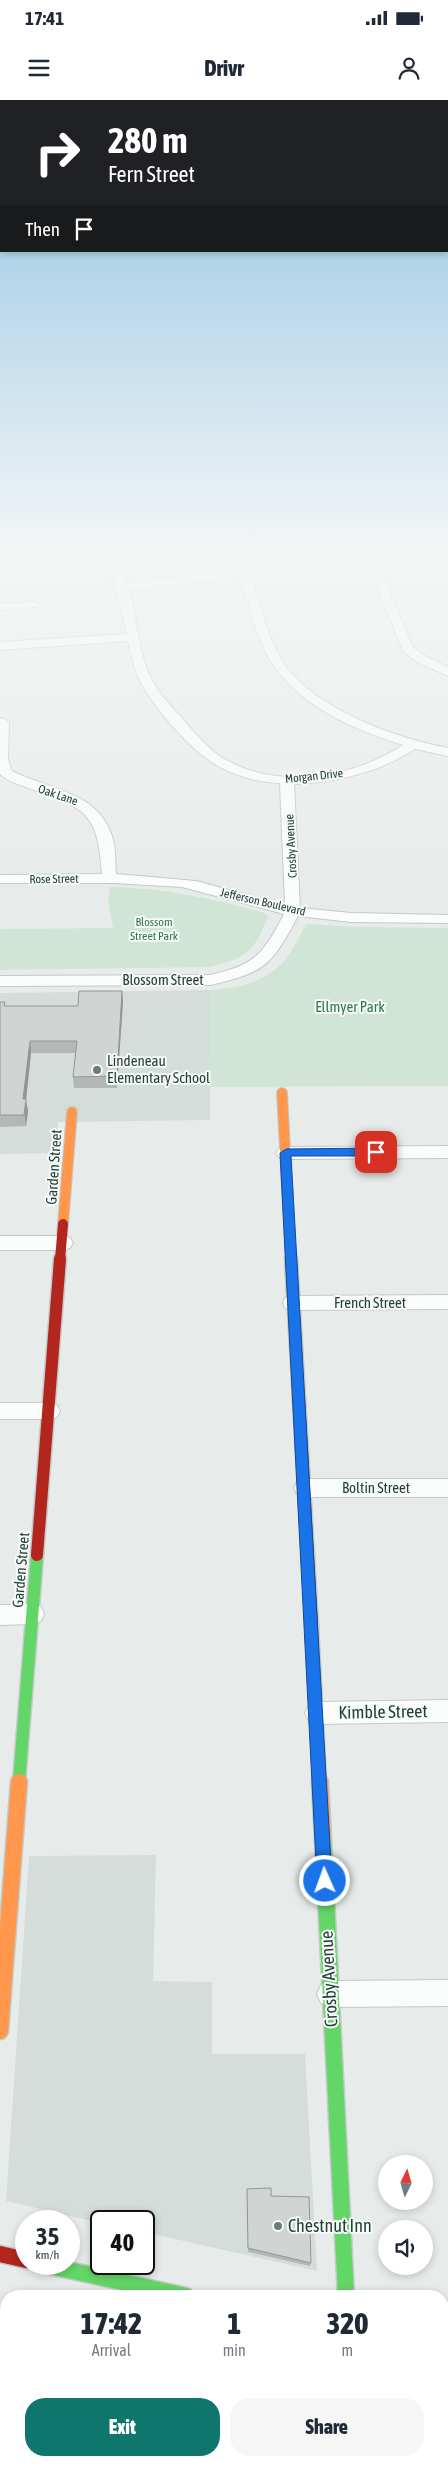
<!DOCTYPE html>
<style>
body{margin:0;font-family:"Asap Condensed",sans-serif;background:#f6f6f7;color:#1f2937;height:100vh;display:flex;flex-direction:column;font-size:19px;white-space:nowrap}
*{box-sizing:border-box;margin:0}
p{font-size:16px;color:#747a83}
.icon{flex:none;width:28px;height:28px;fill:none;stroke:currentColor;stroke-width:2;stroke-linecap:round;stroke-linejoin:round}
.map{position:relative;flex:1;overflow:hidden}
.panel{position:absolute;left:0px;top:2190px;width:449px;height:176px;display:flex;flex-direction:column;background:#fff;border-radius:20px 20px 0 0;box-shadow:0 2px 8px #0003}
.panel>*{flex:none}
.banner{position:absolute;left:0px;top:0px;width:449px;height:152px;box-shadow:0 2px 8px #0003;background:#202124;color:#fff;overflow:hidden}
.needle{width:32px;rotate:5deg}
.fabs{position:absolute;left:378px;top:2055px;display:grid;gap:10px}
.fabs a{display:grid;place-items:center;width:55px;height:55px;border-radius:50%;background:#fff;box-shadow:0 2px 8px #0003;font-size:25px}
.speed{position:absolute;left:15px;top:2110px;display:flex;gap:10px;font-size:25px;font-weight:700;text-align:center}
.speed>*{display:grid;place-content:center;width:65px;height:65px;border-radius:50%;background:#fff;box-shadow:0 2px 8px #0003;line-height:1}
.speed small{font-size:12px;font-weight:400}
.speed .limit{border:2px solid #111;border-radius:8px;background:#fff;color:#111}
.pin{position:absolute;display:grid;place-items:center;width:42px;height:42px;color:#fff;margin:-21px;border-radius:10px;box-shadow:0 2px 8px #0006}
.me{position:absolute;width:55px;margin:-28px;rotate:358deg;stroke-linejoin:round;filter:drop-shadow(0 0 4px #0008)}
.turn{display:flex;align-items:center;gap:18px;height:105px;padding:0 25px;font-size:22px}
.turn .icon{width:65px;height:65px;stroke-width:2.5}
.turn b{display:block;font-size:35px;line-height:42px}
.then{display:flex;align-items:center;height:48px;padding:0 25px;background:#0003;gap:10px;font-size:19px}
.eta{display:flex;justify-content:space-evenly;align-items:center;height:85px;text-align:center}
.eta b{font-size:30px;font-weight:800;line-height:35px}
.action{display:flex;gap:10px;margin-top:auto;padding:10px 25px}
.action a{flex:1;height:58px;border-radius:20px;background:#0f766e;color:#fff;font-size:20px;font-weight:800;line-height:58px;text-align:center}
.action a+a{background:#f6f6f7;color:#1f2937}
.status{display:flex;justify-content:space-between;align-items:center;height:35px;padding:0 25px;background:#fff;direction:ltr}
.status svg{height:14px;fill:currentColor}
header{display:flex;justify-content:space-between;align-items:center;height:65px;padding:0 25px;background:#fff;font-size:22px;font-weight:800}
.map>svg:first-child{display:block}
</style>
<div class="status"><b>17:41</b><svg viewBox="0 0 49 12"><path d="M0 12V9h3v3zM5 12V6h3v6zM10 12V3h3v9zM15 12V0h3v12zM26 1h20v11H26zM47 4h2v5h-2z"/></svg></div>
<header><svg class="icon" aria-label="menu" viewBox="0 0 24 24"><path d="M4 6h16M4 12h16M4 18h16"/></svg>Drivr<svg class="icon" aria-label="person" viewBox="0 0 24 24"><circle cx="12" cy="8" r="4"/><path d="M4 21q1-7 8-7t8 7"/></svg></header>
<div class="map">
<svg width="448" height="2366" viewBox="0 0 448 2366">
<rect width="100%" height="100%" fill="#e7ecea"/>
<!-- built -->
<path fill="#d5ddda" d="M210 890V1020L58 1022 56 1053 0 1054V893Z
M156 1755 153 1881 212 1882V1954H305L317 2171 144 2132V2121L101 2123 6 2101 29 1756Z
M0 2206 6 2208V2360H227V2366H0Z"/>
<!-- green -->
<path fill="#d1e5d6" d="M110 787C164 788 209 798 262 812L267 815 268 819C263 826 261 836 255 843 245 858 227 863 210 867L0 870V829L113 828 108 799Z
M306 824 361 827 448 828V986L209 987 210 890C237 889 266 882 284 861 293 850 300 836 306 824Z
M443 2253 448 2254V2366H353V2360H442Z"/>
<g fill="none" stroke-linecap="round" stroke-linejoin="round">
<!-- street casing -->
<g stroke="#c4c9c7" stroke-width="2">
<path id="street" d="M99 452H109L119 465 127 483 243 470 263 464 245 452H258L273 461 301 452H317L316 454 250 475C260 504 267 538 284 564 317 610 395 638 448 648V656L415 649C378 673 338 682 294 684L300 808 351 813 448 815V823L351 822 298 816C271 866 266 872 210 885L0 886V876L210 875C256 865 263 854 284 814L182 787 114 783H0V775L102 774C98 713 86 708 31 689 21 685 8 682 0 674V619L3 618 9 622 8 659 12 671C47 689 98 691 112 736 116 748 115 762 116 774L196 781 285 805 280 683C259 682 237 677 218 666 190 650 155 609 140 581 134 569 131 555 128 541L0 550V542L127 534 114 480ZM240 477C250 506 256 540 274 566 302 607 357 631 403 645 354 677 282 690 228 661 209 651 195 633 181 617 170 605 158 593 151 578 137 550 138 519 129 490Z
M346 452H358L380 470 413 547 425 556 448 567V576L417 562 404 552 371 474Z
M33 502 37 503V507L0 510V504Z
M448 1046V1058L285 1059 279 1057 276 1053 279 1049 285 1047Z
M0 1136H64L70 1138 73 1143 70 1148 64 1150H0Z
M448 1195V1209L292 1210 285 1208 283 1203 285 1198 292 1196Z
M0 1303H50L57 1305 60 1311 57 1317 50 1319H0Z
M304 1379H448V1397H304L297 1394 294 1388 297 1382Z
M33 1504 41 1507 44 1514 41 1521 33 1524 0 1525V1505Z
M448 1600V1622L317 1624 309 1621 305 1613 309 1605 317 1602Z
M448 1880V1906L330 1907 321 1903 317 1894 321 1885 330 1881Z"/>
</g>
<!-- fast-far1 casing -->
<g stroke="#c3cac7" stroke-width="15">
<path id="fast-far1" d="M19 1682 37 1455"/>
</g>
<!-- fast casing -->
<g stroke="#c3cac7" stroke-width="19">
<path id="fast" d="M323 1739 346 2196
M41 2164 186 2196
M326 2360 327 2366"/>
</g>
<!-- slow-far2 casing -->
<g stroke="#c3cac7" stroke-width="12">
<path id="slow-far2" d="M282 993 291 1160
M63 1124 72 1012"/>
</g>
<!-- slow-far1 casing -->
<g stroke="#c3cac7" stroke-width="15">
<path id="slow-far1" d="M291 1159 299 1299
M312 1526 320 1684"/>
</g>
<!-- slow casing -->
<g stroke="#c3cac7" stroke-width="19">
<path id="slow" d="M320 1682 323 1739
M0 1931 19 1682"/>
</g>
<!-- jam-far2 casing -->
<g stroke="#c3cac7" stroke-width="12">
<path id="jam-far2" d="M60 1160 63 1124"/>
</g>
<!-- jam-far1 casing -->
<g stroke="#c3cac7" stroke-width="15">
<path id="jam-far1" d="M299 1299 312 1526
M37 1455 60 1159"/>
</g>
<!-- jam casing -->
<g stroke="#c3cac7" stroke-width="19">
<path id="jam" d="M0 2154 26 2160
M442 2235 448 2237"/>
</g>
<!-- street -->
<use href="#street" fill="#fbfcfc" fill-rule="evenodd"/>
<!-- fast-far1 -->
<use href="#fast-far1" stroke="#63d668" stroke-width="12"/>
<!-- fast -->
<use href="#fast" stroke="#63d668" stroke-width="16"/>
<!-- slow-far2 -->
<use href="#slow-far2" stroke="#ff974d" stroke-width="10"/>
<!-- slow-far1 -->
<use href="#slow-far1" stroke="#ff974d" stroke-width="12"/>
<!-- slow -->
<use href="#slow" stroke="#ff974d" stroke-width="16"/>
<!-- jam-far2 -->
<use href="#jam-far2" stroke="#b3261e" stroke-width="10"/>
<!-- jam-far1 -->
<use href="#jam-far1" stroke="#b3261e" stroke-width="12"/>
<!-- jam -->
<use href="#jam" stroke="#b3261e" stroke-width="16"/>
</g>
<!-- wall -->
<path fill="#b3b7b5" d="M122 891 123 902 117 988H74L73 977 76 953H31L26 1000 28 1011 26 1026 0 1027V902H5V906H78Z
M247 2089 271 2096 311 2163 310 2166 248 2152Z"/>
<!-- shaded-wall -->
<path fill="#929594" d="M122 891 123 902 117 988V976Z
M30 941 31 953 26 1000 28 1011 26 1026 23 999Z"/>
<!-- building -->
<path fill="#d0d5d3" stroke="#929594" d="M79 891H122L117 976 73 977 77 941H30L23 999H26L24 1015H0V902H5L4 906H78Z
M271 2088V2096L309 2097 311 2163 248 2148 247 2089Z"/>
<!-- sky -->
<linearGradient id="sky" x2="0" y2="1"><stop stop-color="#8fc2e2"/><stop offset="0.58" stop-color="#f4f6f6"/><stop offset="1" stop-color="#f4f6f6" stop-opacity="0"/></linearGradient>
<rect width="448" height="783" fill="url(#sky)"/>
<!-- route -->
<path fill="#1a73e8" stroke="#114b97" d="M376 1048 381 1052 376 1056H291L332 1781 330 1787 325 1789 319 1787 317 1781 280 1053 286 1049Z"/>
<!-- markers -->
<g fill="#687d76" stroke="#f6faf8" stroke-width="2">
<circle cx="97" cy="970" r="5"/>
<circle cx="278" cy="2126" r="5"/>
</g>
<g text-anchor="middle" stroke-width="4" stroke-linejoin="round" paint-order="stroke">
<!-- far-street labels -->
<g font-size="12" fill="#244137" stroke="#f6faf8">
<text transform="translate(314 676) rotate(-6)" y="4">Morgan Drive</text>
<text transform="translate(58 695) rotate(19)" y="4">Oak Lane</text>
<text transform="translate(291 746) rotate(-93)" y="4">Crosby Avenue</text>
<text transform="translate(54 779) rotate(-1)" y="4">Rose Street</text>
<text transform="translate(263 802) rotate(13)" y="4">Jefferson Boulevard</text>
</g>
<!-- far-park labels -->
<g font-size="12" fill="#2e7845" stroke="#f6faf8">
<text x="154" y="826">Blossom<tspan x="154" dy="14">Street Park</tspan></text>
</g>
<!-- street labels -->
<g font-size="15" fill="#244137" stroke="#f6faf8">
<text x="163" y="885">Blossom Street</text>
<text transform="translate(54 1067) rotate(-86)" y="5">Garden Street</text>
<text x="370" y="1208">French Street</text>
<text x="376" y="1393">Boltin Street</text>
<text transform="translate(21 1470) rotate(-85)" y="5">Garden Street</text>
</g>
<!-- park labels -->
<g font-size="15" fill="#2e7845" stroke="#f6faf8">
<text x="350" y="912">Ellmyer Park</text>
</g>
<!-- poi labels -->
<g font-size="15" fill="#244137" stroke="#f6faf8" text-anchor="start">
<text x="107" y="966">Lindeneau<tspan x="107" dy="17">Elementary School</tspan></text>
</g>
<!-- near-street labels -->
<g font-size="18" fill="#244137" stroke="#f6faf8">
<text transform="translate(383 1612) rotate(-1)" y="6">Kimble Street</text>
<text transform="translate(329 1879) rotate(-93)" y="6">Crosby Avenue</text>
</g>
<!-- near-poi labels -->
<g font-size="18" fill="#244137" stroke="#f6faf8" text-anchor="start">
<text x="288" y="2132">Chestnut Inn</text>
</g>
</g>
</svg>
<div class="fabs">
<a><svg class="needle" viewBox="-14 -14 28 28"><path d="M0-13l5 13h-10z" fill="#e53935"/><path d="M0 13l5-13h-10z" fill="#747a83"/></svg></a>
<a><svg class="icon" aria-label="sound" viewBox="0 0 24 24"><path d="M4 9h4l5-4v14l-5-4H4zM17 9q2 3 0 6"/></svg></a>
</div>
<div class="speed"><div>35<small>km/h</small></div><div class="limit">40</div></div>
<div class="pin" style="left:376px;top:1052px;background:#d93025"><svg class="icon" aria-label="arrive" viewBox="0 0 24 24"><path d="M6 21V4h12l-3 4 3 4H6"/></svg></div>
<svg class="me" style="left:325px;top:1781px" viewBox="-20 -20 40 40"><circle r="17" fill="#1a73e8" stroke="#fff" stroke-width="3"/><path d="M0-11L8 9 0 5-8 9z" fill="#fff"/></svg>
<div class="banner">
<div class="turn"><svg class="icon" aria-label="right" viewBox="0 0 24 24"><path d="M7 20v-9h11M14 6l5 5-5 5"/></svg><div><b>280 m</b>Fern Street</div></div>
<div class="then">Then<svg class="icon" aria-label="arrive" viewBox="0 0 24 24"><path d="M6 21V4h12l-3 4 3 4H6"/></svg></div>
</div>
<section class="panel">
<div class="eta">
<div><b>17:42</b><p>Arrival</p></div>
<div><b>1</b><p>min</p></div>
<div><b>320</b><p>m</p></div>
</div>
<div class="action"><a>Exit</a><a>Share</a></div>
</section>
</div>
